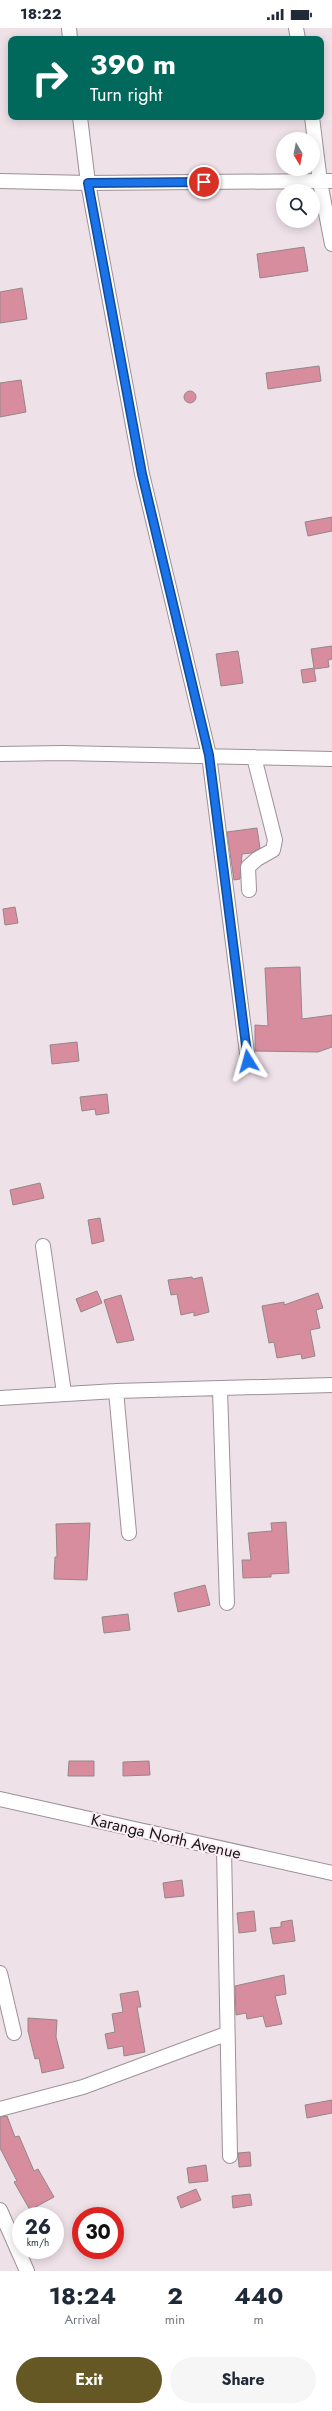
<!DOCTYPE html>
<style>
body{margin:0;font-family:Jost,sans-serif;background:#f6f6f7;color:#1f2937;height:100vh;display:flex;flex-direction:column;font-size:15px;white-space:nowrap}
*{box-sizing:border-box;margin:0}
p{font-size:13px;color:#747a83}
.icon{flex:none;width:22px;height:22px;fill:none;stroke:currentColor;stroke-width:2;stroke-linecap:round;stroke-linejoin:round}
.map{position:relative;height:2243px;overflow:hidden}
.drawer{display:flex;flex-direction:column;background:#fff;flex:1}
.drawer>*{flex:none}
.banner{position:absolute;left:8px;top:8px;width:316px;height:84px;border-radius:8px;box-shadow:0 2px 10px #0003;background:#00695c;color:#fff;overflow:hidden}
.needle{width:26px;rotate:170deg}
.buttons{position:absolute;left:276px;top:104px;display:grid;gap:8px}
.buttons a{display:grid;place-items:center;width:44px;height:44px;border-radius:50%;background:#fff;box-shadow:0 2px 10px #0003;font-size:20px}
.speed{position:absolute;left:12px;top:2179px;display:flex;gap:8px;font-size:20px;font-weight:700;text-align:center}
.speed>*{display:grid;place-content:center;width:52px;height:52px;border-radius:50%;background:#fff;box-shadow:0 2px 10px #0003;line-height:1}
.speed small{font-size:10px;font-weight:400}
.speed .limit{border:6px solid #d22;background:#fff;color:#111}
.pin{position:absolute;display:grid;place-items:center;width:34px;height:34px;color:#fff;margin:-17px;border:2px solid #fff;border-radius:50%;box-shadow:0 1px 4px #0007}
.me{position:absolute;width:44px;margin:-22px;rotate:352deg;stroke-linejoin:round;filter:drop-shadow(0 0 3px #0008)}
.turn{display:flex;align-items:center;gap:14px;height:84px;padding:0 16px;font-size:18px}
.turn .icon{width:52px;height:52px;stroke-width:2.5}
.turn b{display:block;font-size:28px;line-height:34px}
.eta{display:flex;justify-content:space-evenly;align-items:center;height:68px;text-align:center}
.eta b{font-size:24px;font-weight:700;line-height:28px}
.button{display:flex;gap:8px;margin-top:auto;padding:8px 16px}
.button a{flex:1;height:46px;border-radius:24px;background:#655825;color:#fff;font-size:16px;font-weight:700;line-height:46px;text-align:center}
.button a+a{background:#f6f6f7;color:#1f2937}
.status{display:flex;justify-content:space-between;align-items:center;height:28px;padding:0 20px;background:#fff;direction:ltr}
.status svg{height:11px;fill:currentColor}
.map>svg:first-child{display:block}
</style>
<div class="status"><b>18:22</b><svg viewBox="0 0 49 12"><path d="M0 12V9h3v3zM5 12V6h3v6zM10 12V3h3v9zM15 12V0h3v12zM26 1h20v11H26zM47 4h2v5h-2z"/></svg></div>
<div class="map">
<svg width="332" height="2243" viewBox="0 0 332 2243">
<rect width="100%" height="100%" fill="#eee1e8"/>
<!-- building -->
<path fill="#d88d9f" stroke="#948689" d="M304 219 308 243 260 250 257 226Z
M22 260 27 291 0 295V264Z
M319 338 321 353 268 361 266 345Z
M21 352 26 384 0 389V355Z
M184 369a6 6 0 1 1 12 0a6 6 0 1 1-12 0Z
M332 489V503L308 508 305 494Z
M332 618V631L328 632 329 639 314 641 316 653 303 655 301 642 314 640 311 621Z
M238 623 243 655 221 658 216 626Z
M257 800 260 820 251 825 242 826 240 851 234 852 227 804Z
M15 879 18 895 5 897 3 881Z
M300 939 302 991 332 987V1019L318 1024 255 1023V997L268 998 265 940Z
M77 1014 79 1033 52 1036 50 1017Z
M107 1066 109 1085 96 1087 95 1081 82 1083 80 1069Z
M40 1155 44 1170 13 1177 10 1162Z
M100 1190 104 1213 92 1216 88 1192Z
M192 1249 193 1251 202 1249 209 1284 194 1288V1284L181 1287 177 1266 171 1267 168 1252Z
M97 1263 102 1275 81 1284 76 1271Z
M318 1265 323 1280 316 1282 320 1300 310 1302 315 1328 302 1331 301 1326 277 1330 274 1314 269 1315 262 1278 284 1274V1277Z
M121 1267 134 1312 117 1315 104 1272Z
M286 1494 289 1545 271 1546V1549L243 1550 242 1532H251L248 1505 272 1503 271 1495Z
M90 1495 87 1552 54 1551 55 1529H57L56 1496Z
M205 1557 210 1577 178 1584 174 1565Z
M128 1586 130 1602 104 1605 102 1589Z
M69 1733H94V1748H68Z
M149 1733 150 1747 123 1748V1734Z
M182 1852 184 1868 165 1870 163 1855Z
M254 1883 256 1903 239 1905 237 1885Z
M292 1892 295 1913 273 1916 270 1900 281 1899V1894Z
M284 1947 286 1966 275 1968 282 1996 266 1999 263 1988 247 1991 246 1985 236 1987 235 1958Z
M138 1963 141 1979H137L145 2024 124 2028 123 2018 108 2021 105 2006 115 2004 112 1986 123 1984 120 1966Z
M28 1990 57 1992 56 2009 64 2040 42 2045 39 2030 35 2031 28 2003Z
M332 2072V2085L307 2090 305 2077Z
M7 2088 15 2109 19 2108 34 2143 38 2141 54 2169 30 2182 14 2154 17 2153 0 2120V2089Z
M250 2124 251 2138 239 2139 238 2125Z
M206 2137 208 2153 189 2155 187 2140Z
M196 2161 201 2172 181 2180 177 2169Z
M250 2166 252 2177 233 2180 232 2168Z"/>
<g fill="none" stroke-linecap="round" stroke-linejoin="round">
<!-- street casing -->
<g stroke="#9d9198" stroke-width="16">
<path id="street" d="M69 0 70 11
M296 0 298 11
M80 89 88 155 142 446 209 727 248 1033
M312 89 320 154 332 216
M0 153 88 155 332 153
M0 726 62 725 332 731
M249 862 248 839 257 831 273 822 275 812 254 729
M43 1218 64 1365
M220 1362 227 1575
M116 1363 129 1505
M0 1370 116 1363 332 1357
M0 1771 332 1845
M224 1821 230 2128
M0 1945 14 2005
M0 2081 83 2059 226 2006
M0 2182 27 2243"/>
</g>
<!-- street -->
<use href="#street" stroke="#fff" stroke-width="14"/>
</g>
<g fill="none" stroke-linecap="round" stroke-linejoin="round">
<!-- route casing -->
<g stroke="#114b97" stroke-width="10">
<path id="route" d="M204 154 88 155 142 446 209 727 248 1033"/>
</g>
<!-- route -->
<use href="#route" stroke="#1a73e8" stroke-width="7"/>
</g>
<g text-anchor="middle" stroke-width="4" stroke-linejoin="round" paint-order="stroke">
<!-- street labels -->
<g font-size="16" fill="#191517" stroke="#fbeef5">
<text transform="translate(166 1808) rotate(13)" y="6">Karanga North Avenue</text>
</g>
</g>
</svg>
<div class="buttons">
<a><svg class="needle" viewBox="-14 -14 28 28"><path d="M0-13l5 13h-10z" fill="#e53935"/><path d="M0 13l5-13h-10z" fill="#747a83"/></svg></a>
<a><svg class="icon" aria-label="search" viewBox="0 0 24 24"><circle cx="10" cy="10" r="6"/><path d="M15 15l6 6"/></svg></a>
</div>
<div class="speed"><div>26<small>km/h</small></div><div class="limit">30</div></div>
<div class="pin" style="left:204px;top:154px;background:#d93025"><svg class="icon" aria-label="arrive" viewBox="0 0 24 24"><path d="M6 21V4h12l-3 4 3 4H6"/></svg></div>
<svg class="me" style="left:248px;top:1033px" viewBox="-20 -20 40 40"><path d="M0-17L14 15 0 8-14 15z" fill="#1a73e8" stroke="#fff" stroke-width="4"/></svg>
<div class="banner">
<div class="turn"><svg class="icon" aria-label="right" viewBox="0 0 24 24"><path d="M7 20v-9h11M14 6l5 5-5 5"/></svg><div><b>390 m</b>Turn right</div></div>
</div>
</div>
<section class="drawer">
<div class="eta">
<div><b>18:24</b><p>Arrival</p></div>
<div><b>2</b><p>min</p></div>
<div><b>440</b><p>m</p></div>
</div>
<div class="button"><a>Exit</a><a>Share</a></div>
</section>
